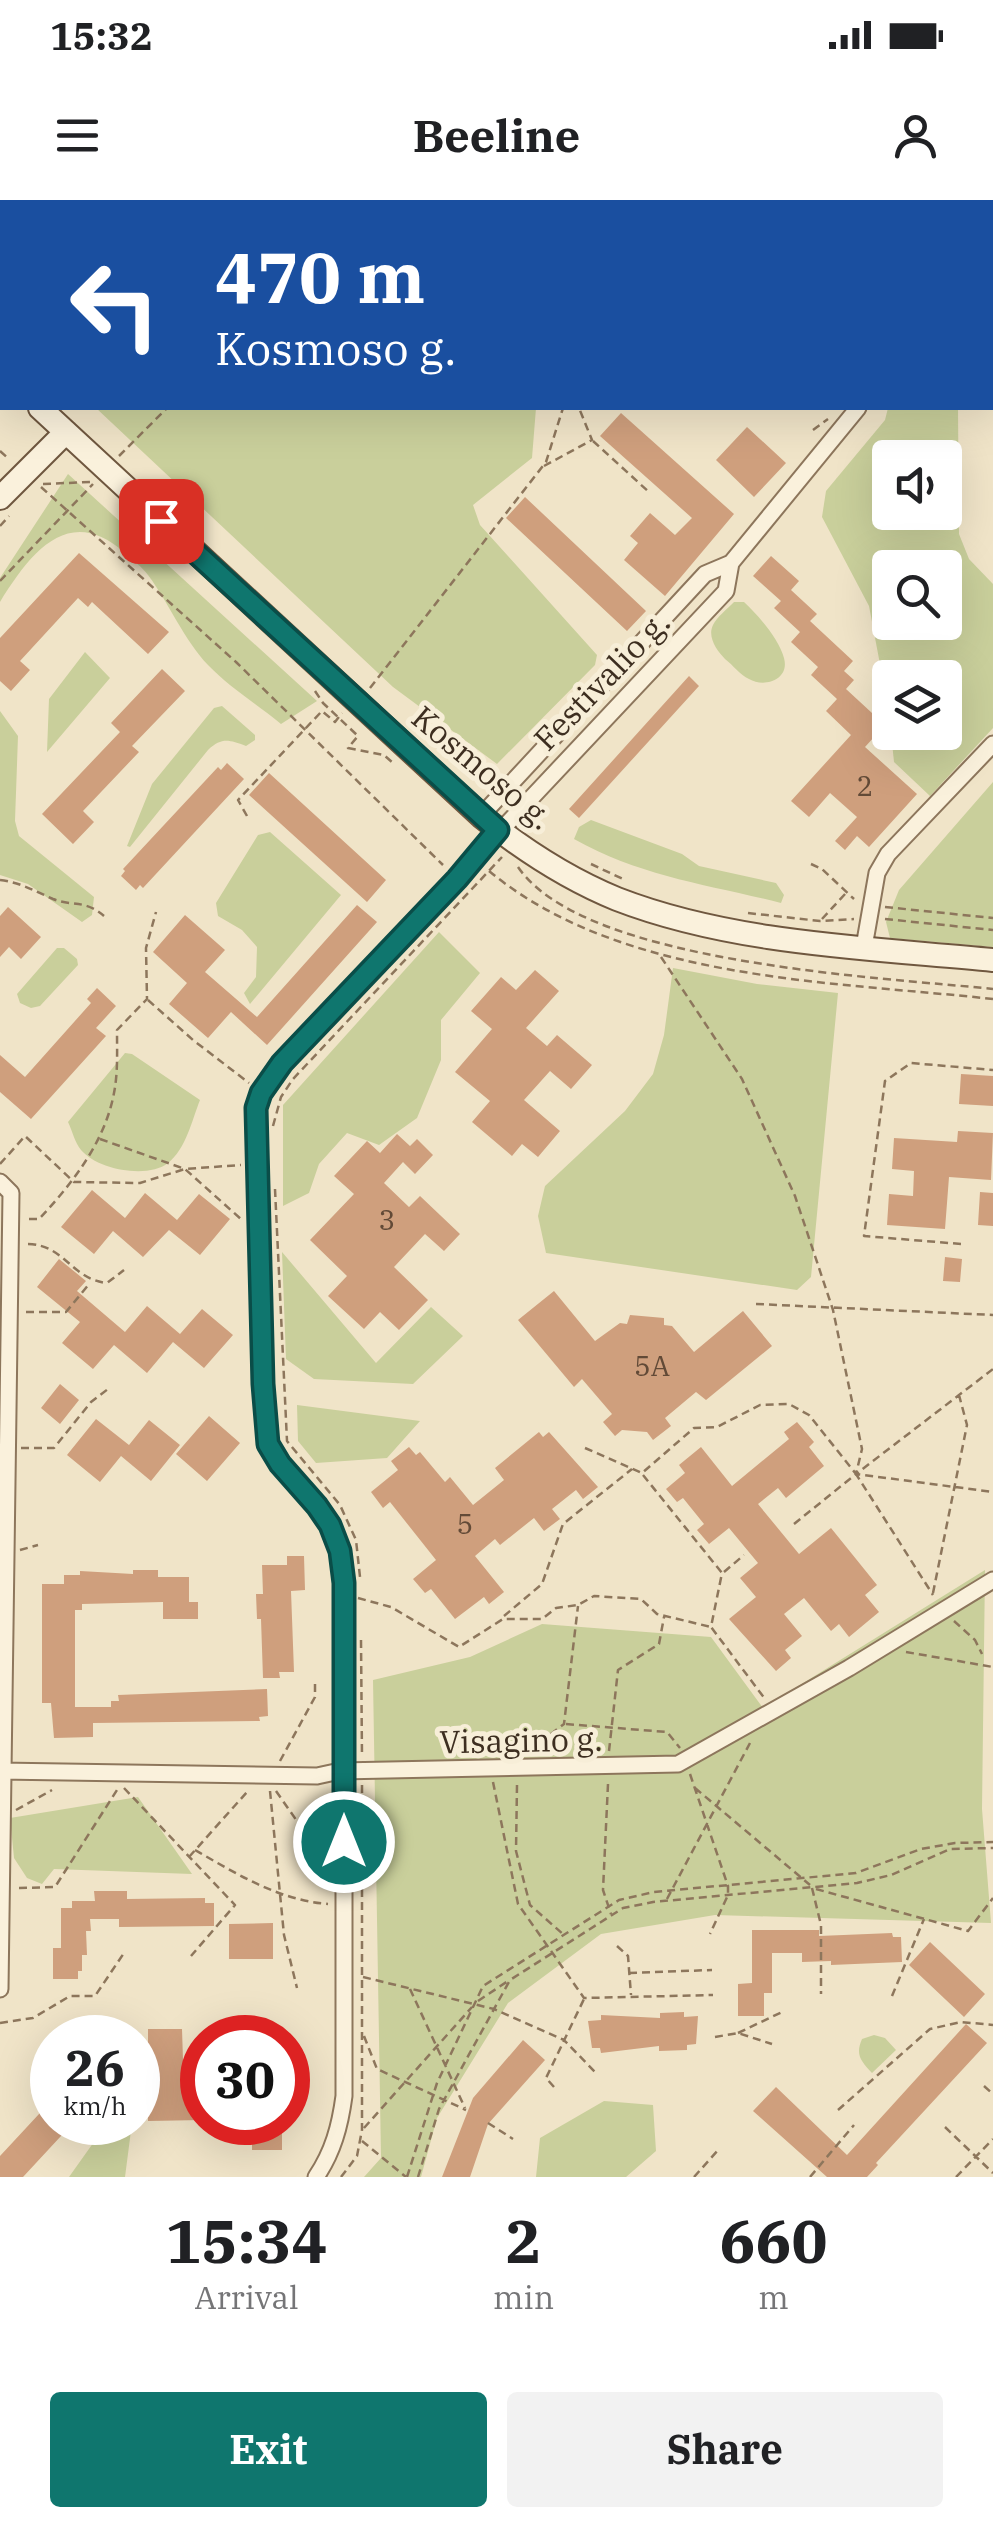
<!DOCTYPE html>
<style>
body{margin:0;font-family:"IBM Plex Serif",serif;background:#f2f2f2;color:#202124;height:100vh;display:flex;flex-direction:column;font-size:38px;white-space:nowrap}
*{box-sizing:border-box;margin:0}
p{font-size:32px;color:#757577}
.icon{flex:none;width:55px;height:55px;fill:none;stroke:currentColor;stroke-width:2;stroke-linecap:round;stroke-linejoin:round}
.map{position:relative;height:1977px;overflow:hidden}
.panel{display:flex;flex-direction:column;background:#fff;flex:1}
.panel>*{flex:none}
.top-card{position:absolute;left:0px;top:0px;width:995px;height:210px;box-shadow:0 10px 40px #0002;background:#1a4fa0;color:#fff;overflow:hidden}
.tools{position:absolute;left:872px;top:240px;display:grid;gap:20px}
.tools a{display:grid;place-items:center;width:90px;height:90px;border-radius:10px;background:#fff;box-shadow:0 10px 40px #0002;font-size:50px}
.speed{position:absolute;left:30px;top:1815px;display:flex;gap:20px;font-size:50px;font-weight:700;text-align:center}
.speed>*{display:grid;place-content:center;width:130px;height:130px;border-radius:50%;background:#fff;box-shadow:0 10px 40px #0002;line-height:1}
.speed small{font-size:25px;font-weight:400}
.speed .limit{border:15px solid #d22;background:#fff;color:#111}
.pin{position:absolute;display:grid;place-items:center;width:85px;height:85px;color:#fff;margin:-42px;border-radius:20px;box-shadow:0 5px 15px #0006}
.me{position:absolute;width:110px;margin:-55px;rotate:0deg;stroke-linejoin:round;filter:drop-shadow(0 0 8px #0008)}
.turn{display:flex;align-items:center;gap:35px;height:210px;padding:0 50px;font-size:45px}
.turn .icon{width:130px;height:130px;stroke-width:2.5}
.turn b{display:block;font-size:70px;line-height:85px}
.eta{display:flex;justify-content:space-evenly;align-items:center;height:170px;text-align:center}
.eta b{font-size:60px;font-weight:700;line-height:70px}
.action{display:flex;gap:20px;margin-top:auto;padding:20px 50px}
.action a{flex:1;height:115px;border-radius:10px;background:#0f766e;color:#fff;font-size:40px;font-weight:700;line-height:115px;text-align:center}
.action a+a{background:#f2f2f2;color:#202124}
.status{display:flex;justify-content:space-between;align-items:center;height:70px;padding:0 50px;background:#fff;direction:ltr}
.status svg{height:28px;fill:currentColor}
header{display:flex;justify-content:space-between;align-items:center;height:130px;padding:0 50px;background:#fff;font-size:45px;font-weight:700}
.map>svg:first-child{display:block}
</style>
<div class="status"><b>15:32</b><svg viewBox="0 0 49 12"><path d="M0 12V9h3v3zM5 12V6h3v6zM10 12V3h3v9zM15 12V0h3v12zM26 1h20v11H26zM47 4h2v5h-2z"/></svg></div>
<header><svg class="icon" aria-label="menu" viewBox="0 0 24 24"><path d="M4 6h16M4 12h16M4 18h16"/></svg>Beeline<svg class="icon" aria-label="person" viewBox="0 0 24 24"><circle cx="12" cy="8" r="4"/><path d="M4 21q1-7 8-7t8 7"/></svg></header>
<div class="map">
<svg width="993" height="1977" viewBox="0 0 993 1977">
<rect width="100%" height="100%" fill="#f0e4c8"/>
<!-- green -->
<path fill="#c9cf9b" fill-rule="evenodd" d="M96 208H536L532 258 473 305 480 325 597 455 595 465 497 564 393 487Z
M888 208H958L959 334 969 359 993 384V528L930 596 894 562 891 533 945 532V478H890V517L869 406 822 317 826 291 885 220ZM890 258H945V312H890ZM890 368H945V422H890Z
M68 274 317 501 281 524C258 505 229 487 208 465 184 440 169 403 148 375 142 367 133 360 125 353 69 303 31 352 0 402V378Z
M734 402H744C758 415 779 439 784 458 790 480 764 488 749 479 740 475 733 465 725 459 717 451 707 437 713 425 717 417 727 409 734 402Z
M85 452 110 478 47 552 49 499Z
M222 506 255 535V540L246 546C229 540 222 537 208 550L130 647 127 646 152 584 214 508Z
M0 511 18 536 15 621 19 636 94 697 92 715 82 722 28 684 0 675Z
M993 582V747L890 738 886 722 899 690Z
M591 620 682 654 699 666 776 683 784 695 781 703C706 684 642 677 574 639L579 627Z
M270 632 341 695 250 804 244 793 256 777 257 747 242 730 218 716 216 703 258 635Z
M439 732 480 773 441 820V860L417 918 379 945 347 933 319 964 309 993 283 1006V905Z
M57 748H64L77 759 78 765 40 806 31 808 20 803 17 794Z
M673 768 757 784 838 793 811 1077 797 1090 546 1053 538 1016 545 986 625 911 653 874 664 835Z
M125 853 132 854 200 900C192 920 186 949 168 963 148 979 98 970 81 950 75 943 72 930 68 922Z
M282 1052 376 1163 431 1107 463 1136 413 1184 314 1179 286 1159Z
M297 1205 420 1221 387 1258 316 1263 298 1241Z
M985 1370 982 1609 991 1723 715 1715 601 1734 508 1803 437 1918 421 1977H364L381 1958 373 1480 470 1457 542 1424 711 1437 763 1508Z
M138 1597 192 1674 54 1669 42 1684 27 1678 14 1658 10 1618Z
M874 1835 885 1838 896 1850 872 1873C861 1861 855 1855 862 1839Z
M604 1901 653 1905 656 1951 626 1977H536L540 1938Z
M97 1922 132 1923 125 1977H69L96 1939Z"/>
<!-- building -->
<path fill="#cf9f7d" d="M621 213 734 314 665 396 624 360 638 343 630 336 650 313 675 335 692 318 600 236Z
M747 227 786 263 754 297 716 260Z
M525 297 646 411 627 431 506 318Z
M79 353 169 432 148 454 92 402 88 407 78 398 20 461 30 470 11 491 0 481V438Z
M771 356 799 381 791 390 817 414 810 421 853 461 844 471 854 480 846 489 885 525 865 547 917 594 869 647 857 636 845 650 835 641 857 617 830 593 809 617 791 601 851 535 826 511 837 499 811 475 818 467 791 442 800 432 774 408 781 401 753 376Z
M162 469 185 491 132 546 139 552 83 611 94 622 73 644 42 614 120 532 111 523Z
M689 476 699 486 579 618 569 609Z
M227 563 244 579 143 688 140 685 136 690 121 676 125 671 123 669 218 567 221 570Z
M269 573 386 680 367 702 249 595Z
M357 705 377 722 267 845 231 812 208 838 169 804 187 783 153 752 185 715 225 750 205 772 257 817Z
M8 707 41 737 21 759 9 747 0 757V716Z
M535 770 559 791 526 828 547 846 557 835 592 865 571 889 550 871 524 900 560 931 538 957 522 944 512 956 472 922 490 901 455 872 492 829 471 811 501 777 516 790Z
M97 788 116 806 96 828 106 836 31 919 0 892V855L25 877 91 803 87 799Z
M961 874 993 876V906L959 904Z
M958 931 993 933 991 980 949 977 945 1029 887 1025 889 994 913 996 914 971 892 969 894 938 957 942Z
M397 934 410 946 417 939 433 955 415 974 403 962 384 983 409 1007 420 996 460 1034 444 1051 425 1034 394 1067 428 1100 399 1130 380 1112 364 1129 328 1096 347 1076 310 1040 354 994 334 976 367 941 380 953Z
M92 990 125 1018 145 993 177 1020 199 994 230 1019 200 1055 169 1030 143 1057 113 1031 94 1054 61 1027Z
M980 992 993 993V1026L978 1025Z
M945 1057 962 1059 960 1082 943 1081Z
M59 1059 86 1081 77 1091 125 1132 147 1106 180 1134 202 1109 233 1135 204 1168 173 1142 147 1173 114 1145 93 1169 62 1143 80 1122 37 1087Z
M554 1091 595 1141 620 1123 627 1124 630 1115 664 1118V1125L672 1126 694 1152 743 1111 772 1146 706 1200 696 1192 665 1218 671 1226 653 1240 647 1232 622 1230 615 1236 603 1222 612 1214 582 1179 574 1187 518 1120Z
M60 1184 79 1200 60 1224 41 1208Z
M209 1216 240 1243 207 1281 176 1254Z
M96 1219 129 1245 149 1220 180 1245 151 1281 121 1256 100 1282 67 1255Z
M797 1222 814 1242 809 1247 824 1266 786 1298 778 1288 758 1304 799 1354 831 1328 877 1385 865 1395 879 1412 849 1437 839 1424 831 1431 804 1398 784 1414 802 1436 785 1450 791 1458 776 1471 729 1419 756 1397 740 1378 758 1363 729 1328 709 1344 697 1330 704 1324 683 1298 677 1302 666 1289 685 1273 679 1265 701 1247 732 1286 789 1239 784 1232Z
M539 1232 543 1237 549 1232 598 1287 583 1299 576 1290 552 1309 560 1319 544 1331 534 1318 500 1345 495 1339 475 1356 504 1392 489 1404 484 1397 455 1419 431 1389 425 1393 413 1379 436 1360 390 1302 383 1308 371 1292 398 1270 391 1261 409 1247 416 1255 420 1252 445 1282 450 1277 473 1305 504 1280 495 1268Z
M287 1356H304L305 1390 291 1391 294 1472H279L280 1478H263L261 1419H257L256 1394H263L262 1365H287Z
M133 1370H158V1377H189V1402H198V1419H163V1402L82 1404V1410H75V1507H111V1501H119L118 1495 267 1489 268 1516 259 1517 260 1521 93 1523V1537L54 1538 51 1503H42V1384H64V1375H80V1371L133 1374Z
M94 1691H127V1699L205 1698V1703H214V1726L119 1727V1719H90L91 1731H86L87 1755H82V1771H78V1779H53V1748H61V1708H72V1701H95Z
M273 1723V1759H229V1724Z
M752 1730H819V1736L892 1733 893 1737H901L902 1762 831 1765V1761L802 1762V1753H772V1793H764V1816H738V1784L752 1783Z
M930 1742 985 1794 964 1817 909 1765Z
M684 1812V1817L698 1816 696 1844 687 1845V1850L659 1851V1846L601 1853 600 1848H592L588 1821 601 1820V1815L660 1818V1813Z
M966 1824 987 1843 876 1963 878 1965 867 1977H827L753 1911 776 1887 847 1955Z
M148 1829H182L183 1860H202V1920L148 1921Z
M523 1840 545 1860 488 1924 470 1977H442L473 1898Z
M52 1900V1922H74L23 1977H0V1956Z
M252 1922H282V1950H252Z"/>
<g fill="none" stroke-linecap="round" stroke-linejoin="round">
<!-- street casing -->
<g stroke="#8d765c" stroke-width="19">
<path id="street" d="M772 0 775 2
M174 2 177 0
M911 2 913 0
M481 616 705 374 731 363 858 208
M864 747 877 673 888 654 993 544
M0 982 11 993 0 1789
M0 1571 317 1576 340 1571 678 1564 849 1468 993 1380
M316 1977C333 1952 340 1926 344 1896V1383L340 1351 330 1325 317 1306 280 1264 268 1244 263 1184 256 908 268 881 282 863 726 391 731 363"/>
</g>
<!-- secondary casing -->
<g stroke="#6f573f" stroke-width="26">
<path id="secondary" d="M0 169 2 172
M0 196 2 193
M40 208 481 616C522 649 568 679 617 699 733 744 870 748 993 760
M0 298 66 232"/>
</g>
<!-- path -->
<path stroke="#8d765c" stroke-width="2.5" stroke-dasharray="8 5" stroke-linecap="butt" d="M245 0 246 2
M813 230 828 219
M593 241 650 293
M0 251 9 259
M119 256 167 208
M544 266 592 240 579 208
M43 284 90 282
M41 287 236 462 443 665
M0 326 9 316
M0 381 93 284
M370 488 546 262 563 208
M315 491 323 503 358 536 348 548 384 555 393 563
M408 520 438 548
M247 616 238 600 322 511 335 522 342 513
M591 664 625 680
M811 664 822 669 854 699
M518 667C584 764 880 777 993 789
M489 671C622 781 829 781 993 799
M0 680C19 682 35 691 53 699 74 707 84 699 104 716
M885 707 993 718
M748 713 820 721 854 719
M822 719 846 693
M885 719 993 730
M661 757 742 879 795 996 833 1110 862 1249 856 1274 993 1292
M148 800 193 840 249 883
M273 926 281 897 293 879 502 657
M100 939 185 969 242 1020
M0 964 25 936 74 982 140 983 185 969 241 965
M275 989 287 1241 340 1305 356 1340 360 1377
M29 1019H39C72 984 105 942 114 893 118 873 117 851 117 830L147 799 146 748 156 712
M28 1044C65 1045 71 1079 107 1083L124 1070
M961 1044 864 1036 885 881 911 863 993 870
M756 1104 993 1115
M26 1112H66L90 1083
M21 1248H54L91 1202 108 1189
M585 1248 642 1273 694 1228 717 1227 760 1205 789 1204 809 1215 856 1274 993 1169
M643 1275 722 1373 711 1427 765 1499
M794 1324 856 1274 933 1395
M20 1350 38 1345
M724 1372 744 1355
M933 1393 967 1225 959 1195
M358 1398 391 1407 459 1447 503 1419H542L556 1408 578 1405 594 1396 641 1399 657 1414 711 1427
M504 1416 542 1384 563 1324 632 1269
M954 1421 975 1440 982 1454
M361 1440 362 1557
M906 1452 993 1467
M566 1524 667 1532 680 1548
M556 1532 574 1551
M530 1550 564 1524 578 1406
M609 1551 618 1470 659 1444 664 1417
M280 1561 315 1497V1481
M690 1574 728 1686V1695L710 1734
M493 1582 518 1704 584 1798 713 1795
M608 1584 603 1690 611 1714
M517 1585 516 1651 530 1705 564 1735
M124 1588 235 1705 191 1756
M695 1588 810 1685
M270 1591 284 1735 297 1788
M276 1591 329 1667
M16 1610 52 1590
M195 1650C237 1674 278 1700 328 1704
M189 1657 247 1592
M19 1688 55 1687 117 1590
M812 1688 821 1725V1794
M816 1689 968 1731 993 1698
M667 1699 750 1543
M617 1746 628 1756 631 1795
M629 1773 712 1770
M363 1777 494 1809 564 1840 596 1873
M410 1789 465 1908
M892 1796 924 1719
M478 1801 508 1781
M0 1823 33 1818 70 1796H95L124 1753
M738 1833 782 1812
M364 1836 377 1869 466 1910
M715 1837 738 1833 772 1844
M984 1886 993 1894
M554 1887 546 1878 584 1799
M838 1910 930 1829 961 1822 993 1825
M488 1923 513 1939
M945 1927 993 1973
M364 1928 472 1807
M362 1941 406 1977
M341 1977 357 1956 362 1930V1585
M407 1977 437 1883 483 1786 619 1700 654 1692 856 1673 921 1649 955 1643 993 1642
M418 1977 439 1909 510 1780 623 1708 653 1702 857 1683 891 1675 950 1649 993 1648
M694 1977 719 1949
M810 1977 854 1925
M956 1977 993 1939"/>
<!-- street -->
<use href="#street" stroke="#faf1dc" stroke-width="15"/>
<!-- secondary -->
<use href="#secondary" stroke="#faf1dc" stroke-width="22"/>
</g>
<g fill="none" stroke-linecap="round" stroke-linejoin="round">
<!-- route casing -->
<g stroke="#0a4d48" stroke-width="25">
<path id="route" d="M161 321 498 630 457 679 282 863 261 893 256 908 263 1184 268 1244 280 1264 317 1306 330 1325 340 1351 344 1383V1642"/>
</g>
<!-- route -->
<use href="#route" stroke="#0f766e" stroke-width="18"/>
</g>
<g text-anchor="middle" stroke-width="10" stroke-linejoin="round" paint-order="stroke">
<!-- number labels -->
<g font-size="28" fill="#624a37">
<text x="865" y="596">2</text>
<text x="387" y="1030">3</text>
<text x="652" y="1176">5A</text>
<text x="465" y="1334">5</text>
</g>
<!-- street labels -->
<g font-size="32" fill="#3d2e20" stroke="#f7eed8">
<text transform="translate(602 481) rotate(-46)" y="11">Festivalio g.</text>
<text transform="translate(482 568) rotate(40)" y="11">Kosmoso g.</text>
<text transform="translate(521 1541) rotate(-1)" y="11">Visagino g.</text>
</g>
</g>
</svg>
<div class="tools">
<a><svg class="icon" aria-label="sound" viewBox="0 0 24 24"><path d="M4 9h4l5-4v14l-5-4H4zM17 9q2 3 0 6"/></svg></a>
<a><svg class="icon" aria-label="search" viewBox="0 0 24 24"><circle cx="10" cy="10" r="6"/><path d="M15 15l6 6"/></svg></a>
<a><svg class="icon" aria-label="layers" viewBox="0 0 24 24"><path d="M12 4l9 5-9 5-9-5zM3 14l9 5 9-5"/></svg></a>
</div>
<div class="speed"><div>26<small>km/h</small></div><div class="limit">30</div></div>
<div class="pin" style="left:161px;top:321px;background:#d93025"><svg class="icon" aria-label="arrive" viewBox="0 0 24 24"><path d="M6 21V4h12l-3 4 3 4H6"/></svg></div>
<svg class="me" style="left:344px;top:1642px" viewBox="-20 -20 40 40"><circle r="17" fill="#0f766e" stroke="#fff" stroke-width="3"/><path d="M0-11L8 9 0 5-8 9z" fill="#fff"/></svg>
<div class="top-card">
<div class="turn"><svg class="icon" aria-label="left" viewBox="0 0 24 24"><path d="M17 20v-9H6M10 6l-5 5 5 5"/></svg><div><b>470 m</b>Kosmoso g.</div></div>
</div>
</div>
<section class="panel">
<div class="eta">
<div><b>15:34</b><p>Arrival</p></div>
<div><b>2</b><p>min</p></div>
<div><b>660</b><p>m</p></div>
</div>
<div class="action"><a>Exit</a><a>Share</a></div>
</section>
